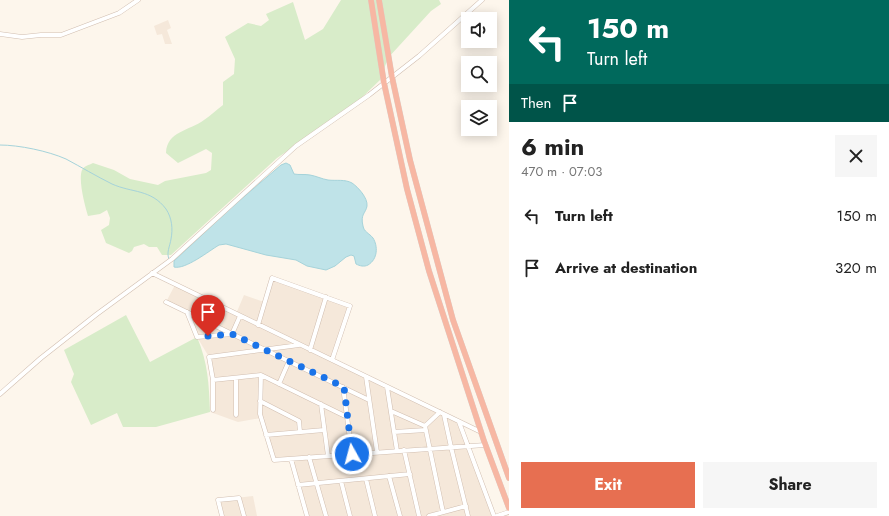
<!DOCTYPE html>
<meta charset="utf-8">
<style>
body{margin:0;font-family:Jost,sans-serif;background:#f6f6f6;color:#222;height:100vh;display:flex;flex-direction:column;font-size:15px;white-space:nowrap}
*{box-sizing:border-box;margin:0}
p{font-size:13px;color:#767676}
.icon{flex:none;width:22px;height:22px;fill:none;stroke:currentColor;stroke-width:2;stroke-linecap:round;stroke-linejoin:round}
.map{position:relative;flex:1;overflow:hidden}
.details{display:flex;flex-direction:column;background:#fff;width:380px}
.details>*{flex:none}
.top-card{background:#00695c;color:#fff;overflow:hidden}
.fabs{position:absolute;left:461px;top:12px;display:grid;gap:8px}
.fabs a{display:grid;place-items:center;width:36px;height:36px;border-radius:0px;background:#fff;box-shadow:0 2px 10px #0003;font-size:20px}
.pin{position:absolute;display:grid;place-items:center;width:34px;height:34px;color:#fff;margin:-41px -17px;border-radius:50% 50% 50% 0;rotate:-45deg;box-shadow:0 0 4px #0007}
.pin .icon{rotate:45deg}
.me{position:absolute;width:44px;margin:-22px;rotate:353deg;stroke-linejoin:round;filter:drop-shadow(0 0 3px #0008)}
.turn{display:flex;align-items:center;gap:14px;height:84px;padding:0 12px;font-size:18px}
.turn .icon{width:52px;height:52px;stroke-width:2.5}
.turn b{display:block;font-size:28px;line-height:34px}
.then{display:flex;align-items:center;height:38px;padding:0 12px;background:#0003;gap:8px;font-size:15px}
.round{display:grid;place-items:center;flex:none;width:42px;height:42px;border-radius:0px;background:#f6f6f6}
.headline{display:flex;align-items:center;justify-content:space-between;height:68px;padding:0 12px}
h1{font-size:24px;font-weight:700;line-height:30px}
.action{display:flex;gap:8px;margin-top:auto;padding:8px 12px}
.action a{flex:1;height:46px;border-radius:0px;background:#e76f51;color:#fff;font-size:16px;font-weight:700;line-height:46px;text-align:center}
.action a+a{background:#f6f6f6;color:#222}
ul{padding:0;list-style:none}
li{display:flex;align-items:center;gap:12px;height:52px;padding:0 12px}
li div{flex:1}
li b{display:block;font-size:15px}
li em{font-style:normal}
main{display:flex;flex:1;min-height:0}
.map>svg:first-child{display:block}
</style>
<main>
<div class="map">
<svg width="509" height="516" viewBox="0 0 509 516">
<rect width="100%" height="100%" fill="#fdf6ec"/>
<!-- residential -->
<path fill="#f5e8da" d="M168 20 171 28 167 30 172 44H165L162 34 157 35 154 26Z
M272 278 350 306 332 360 459 422 494 516H307L291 459 274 460 261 418 238 422 213 413V381L209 357 197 337 187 312 166 302 175 285 236 314 244 295 264 302Z
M253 496 257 516H222L218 500Z"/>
<!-- green -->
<path fill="#d8ecc9" d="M341 0H439L441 4 431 11 388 58 380 80 351 108 277 158 171 255H162L157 247H149L144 244 134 247 132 251 129 253 106 243 101 230 109 225 110 218 107 210 100 214 88 216C85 206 78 180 82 170 84 166 89 165 93 163L114 170 130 179 158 185 165 181 206 173 211 170 212 153 206 149 178 163 166 153C167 131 189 131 204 120 210 116 216 110 223 105V82L234 74 235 59 225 37 248 23 261 26 269 20 266 14 293 2 305 40 323 29Z
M126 315 150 362 197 337C208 363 209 384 210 412L156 427H123L117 413 91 425 71 382 74 374 64 350Z"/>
<!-- water -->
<path fill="#bfe3e8" stroke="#a5d3da" d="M286 163 290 165 294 174C299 175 305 174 310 175 316 176 322 179 328 180 336 181 345 179 352 183 358 187 368 198 367 206 366 213 360 214 363 226 364 232 369 233 373 238 378 246 378 259 368 265 364 267 360 266 356 264L354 256 351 255 346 257 335 266 326 270 307 266 296 260 266 255 226 244 219 245C209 251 185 270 174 267V261L232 207 281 165Z"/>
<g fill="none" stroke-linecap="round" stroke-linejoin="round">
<!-- stream -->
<path stroke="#a5d3da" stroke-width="1" d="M0 145C19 145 48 151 66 159 81 167 96 176 112 184 132 193 151 189 166 209 172 218 173 229 171 239 170 246 166 253 169 259"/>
<!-- minor casing -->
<g stroke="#d1beb0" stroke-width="5">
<path id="minor" d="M0 34 22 37 41 35H61L119 13 138 0
M152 273 481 432
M166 302 369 400
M187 312 197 337 232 334 240 316
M258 325 272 278 350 306 332 360
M310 350 326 297
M261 375 260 414 274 460 485 445
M366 377 377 452
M213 380 261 375 347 417
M279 384 289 361
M343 387 352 454
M387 387 397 451
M0 394 41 358 97 314 172 259 296 146 369 95 419 56 482 0
M260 401 299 421 300 432
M321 404 328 456
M213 410V380L209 357 299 345
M391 411 425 426
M440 412 425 426 443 512
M236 415V378
M444 415 451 447 468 516
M459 422 494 516
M394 432 426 430
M266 435 324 430
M404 450 419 516
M309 457 326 516
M291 459 307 516
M389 476 400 516
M366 479 375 516
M341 481 350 516
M298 485 410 474
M222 516 218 500 239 498 244 516
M429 516 466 506
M497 516 509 512"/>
</g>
<!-- highway casing -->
<g stroke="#dad1cd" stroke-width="6">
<path id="highway" d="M371 0 384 83 407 189 429 271 484 441 509 508
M379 0 392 77 410 160 453 320 509 478"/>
</g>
<!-- minor -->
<use href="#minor" stroke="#fff" stroke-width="4"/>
<!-- highway -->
<use href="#highway" stroke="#f7b7a3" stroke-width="5.5"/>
</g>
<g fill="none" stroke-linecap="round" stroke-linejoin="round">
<!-- route -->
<path stroke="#1a73e8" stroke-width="7" stroke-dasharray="0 12.6" d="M208 336 232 334 344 387 352 454"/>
</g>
</svg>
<div class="fabs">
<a><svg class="icon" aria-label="sound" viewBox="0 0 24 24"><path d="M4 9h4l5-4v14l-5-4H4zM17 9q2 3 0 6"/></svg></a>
<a><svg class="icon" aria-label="search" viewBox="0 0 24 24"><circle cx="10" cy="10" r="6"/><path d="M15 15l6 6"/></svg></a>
<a><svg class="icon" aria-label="layers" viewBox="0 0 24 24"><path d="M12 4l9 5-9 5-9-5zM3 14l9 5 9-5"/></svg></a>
</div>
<div class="pin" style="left:208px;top:336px;background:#d93025"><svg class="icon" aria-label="arrive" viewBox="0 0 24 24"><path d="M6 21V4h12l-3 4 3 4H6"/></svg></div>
<svg class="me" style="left:352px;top:454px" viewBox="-20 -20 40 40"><circle r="17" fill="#1a73e8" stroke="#fff" stroke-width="3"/><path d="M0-11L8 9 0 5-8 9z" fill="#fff"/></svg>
</div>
<section class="details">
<div class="top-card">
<div class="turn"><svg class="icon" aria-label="left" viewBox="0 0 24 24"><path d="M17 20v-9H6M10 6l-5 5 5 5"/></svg><div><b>150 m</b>Turn left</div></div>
<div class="then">Then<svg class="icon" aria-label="arrive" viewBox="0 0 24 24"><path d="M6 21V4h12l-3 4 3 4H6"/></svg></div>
</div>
<div class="headline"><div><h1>6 min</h1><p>470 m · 07:03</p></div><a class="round"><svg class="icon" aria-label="close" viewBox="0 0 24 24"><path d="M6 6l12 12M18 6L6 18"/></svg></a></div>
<ul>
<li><svg class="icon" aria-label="left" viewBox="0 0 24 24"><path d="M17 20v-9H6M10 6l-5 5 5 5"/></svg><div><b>Turn left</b></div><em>150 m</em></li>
<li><svg class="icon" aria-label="arrive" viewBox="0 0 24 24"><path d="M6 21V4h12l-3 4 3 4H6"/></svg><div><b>Arrive at destination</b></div><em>320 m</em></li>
</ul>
<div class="action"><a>Exit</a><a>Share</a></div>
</section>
</main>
